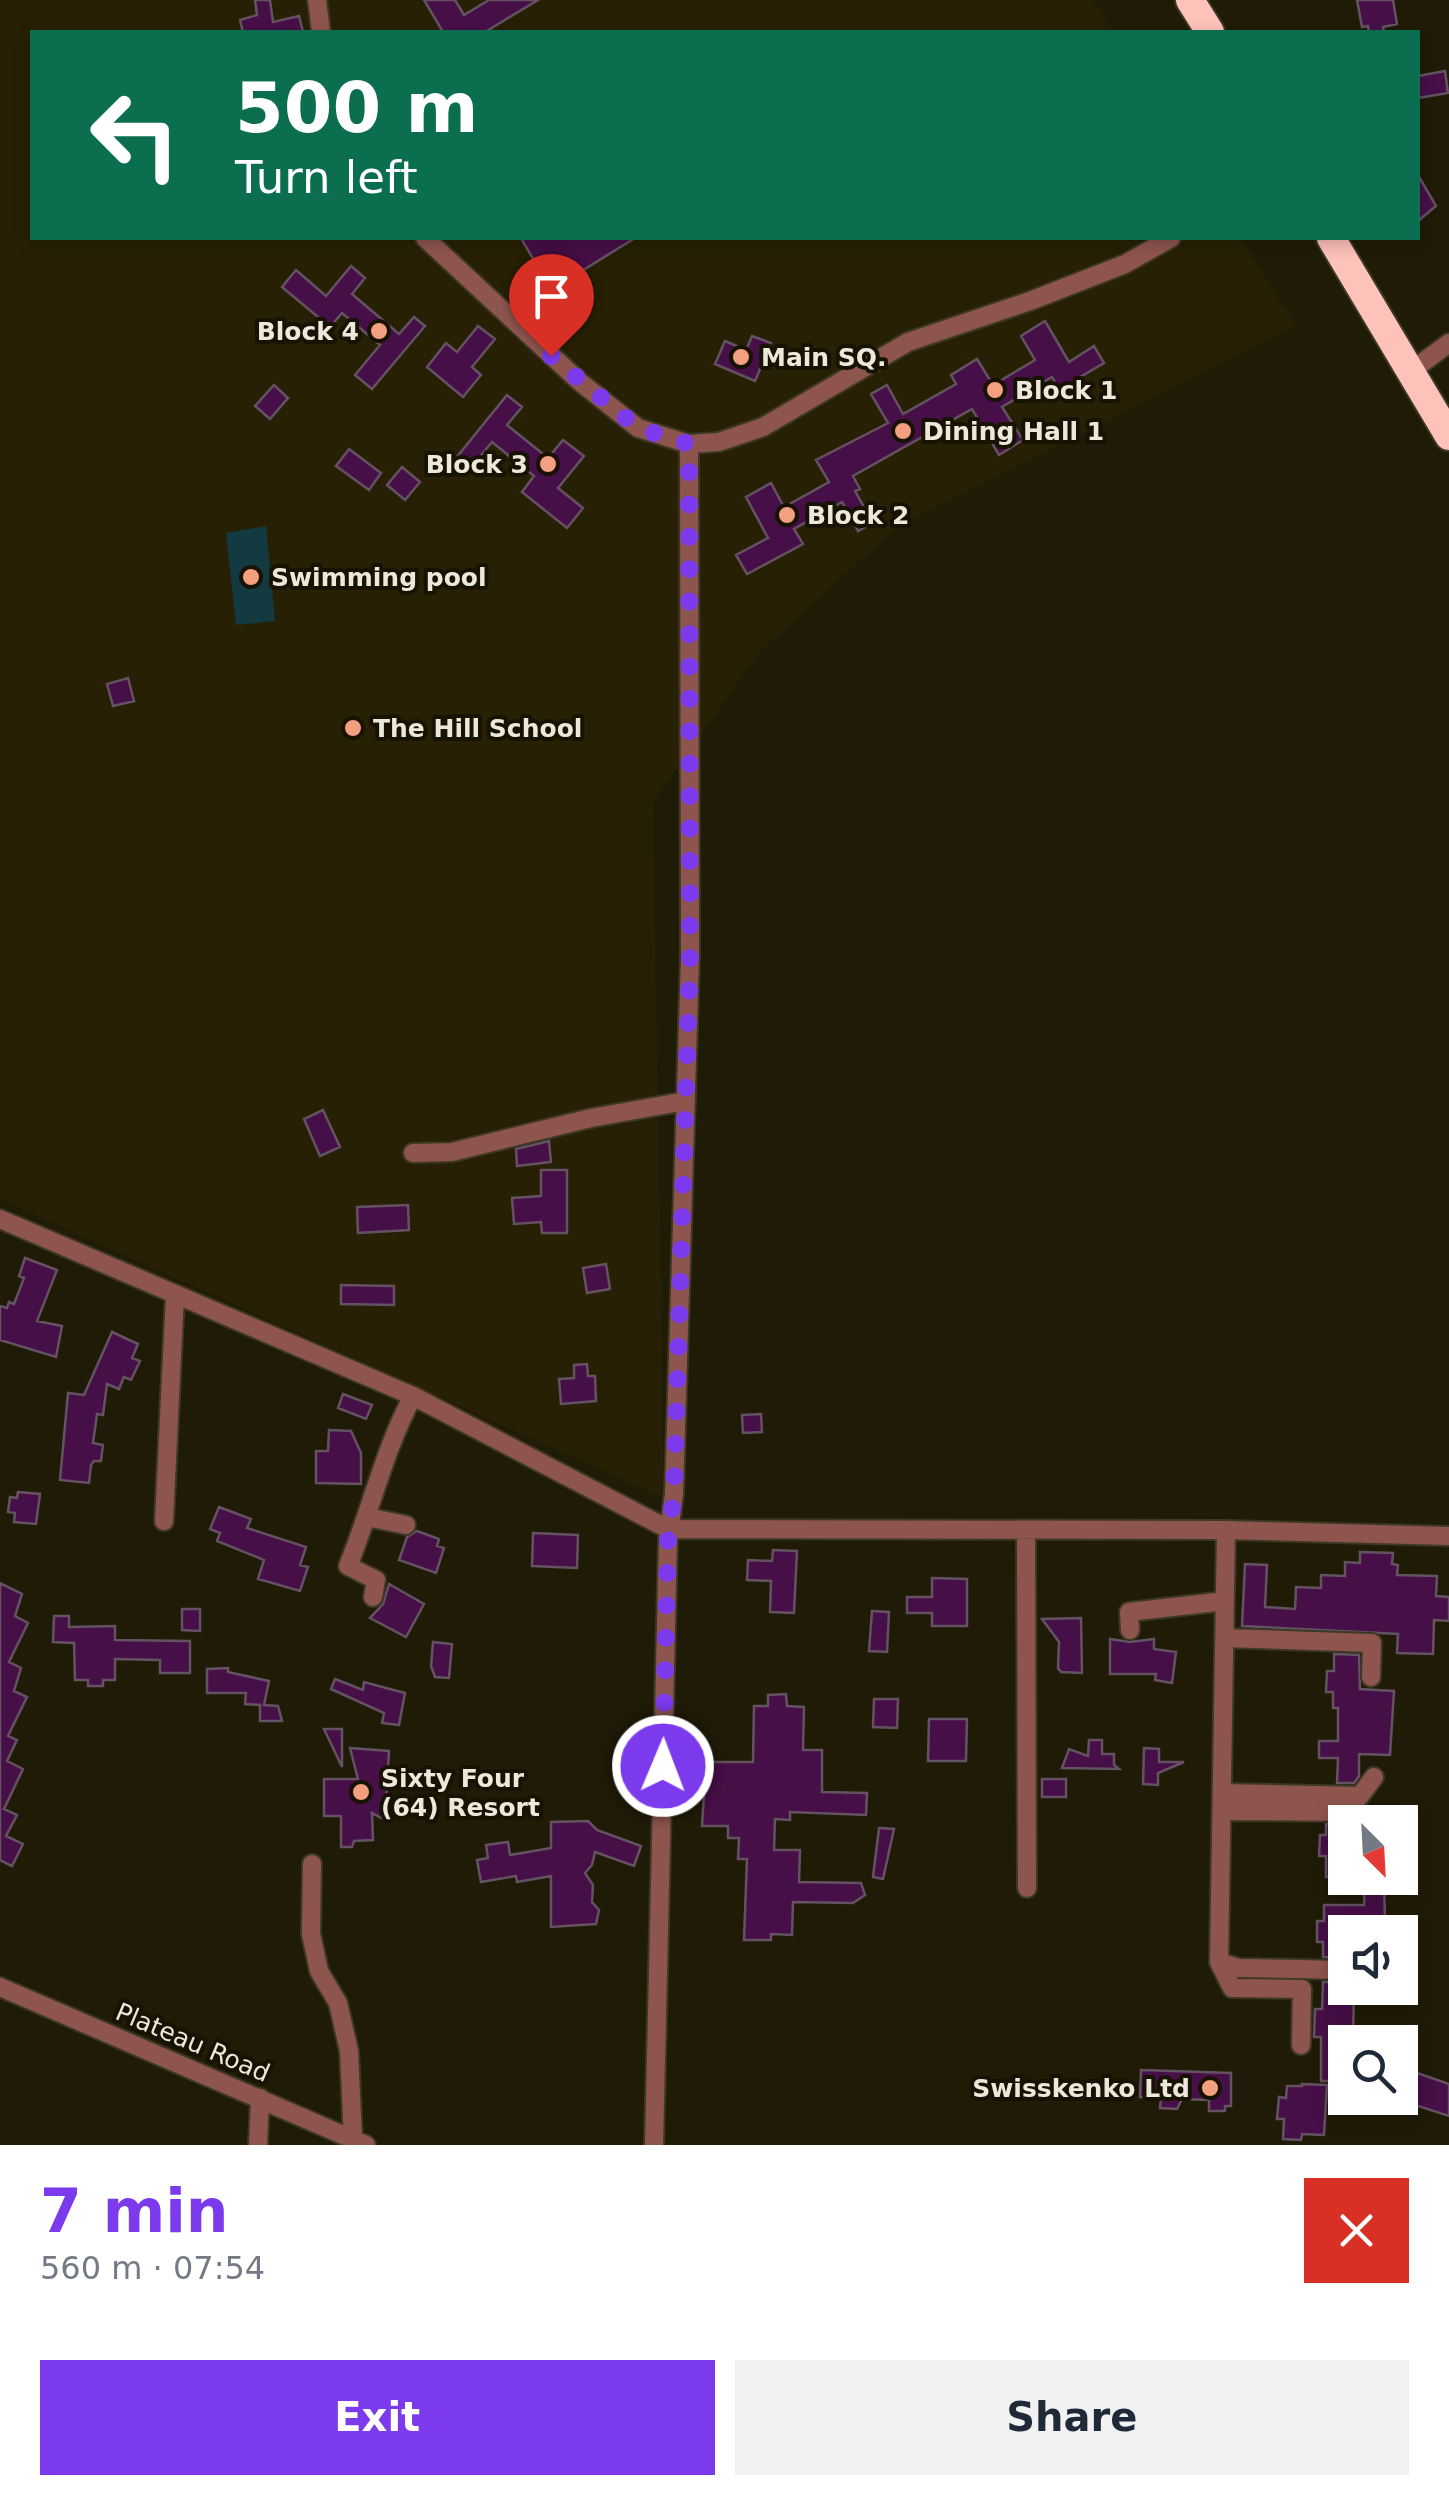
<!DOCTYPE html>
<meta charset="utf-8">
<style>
body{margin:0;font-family:"DejaVu Sans",sans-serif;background:#f2f2f3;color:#1f2937;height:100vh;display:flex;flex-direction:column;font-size:38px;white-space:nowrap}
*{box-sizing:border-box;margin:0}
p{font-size:32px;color:#747a83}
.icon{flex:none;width:55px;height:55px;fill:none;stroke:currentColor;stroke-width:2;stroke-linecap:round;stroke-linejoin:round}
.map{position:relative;height:2145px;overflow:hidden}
.details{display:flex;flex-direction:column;background:#fff;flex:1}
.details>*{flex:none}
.top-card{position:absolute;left:30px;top:30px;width:1390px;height:210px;border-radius:0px;box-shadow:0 5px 15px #0003;background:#0b6e4f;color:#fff;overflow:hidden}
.needle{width:65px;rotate:156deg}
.tools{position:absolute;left:1328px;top:1805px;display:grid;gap:20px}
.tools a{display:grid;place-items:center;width:90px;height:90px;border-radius:0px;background:#fff;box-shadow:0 5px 15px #0003;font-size:50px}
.pin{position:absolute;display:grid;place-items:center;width:85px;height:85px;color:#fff;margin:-102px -42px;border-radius:50% 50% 50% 0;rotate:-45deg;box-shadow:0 0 10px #0007}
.pin .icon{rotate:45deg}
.me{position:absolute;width:110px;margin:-55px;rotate:1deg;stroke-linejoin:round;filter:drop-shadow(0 0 8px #0008)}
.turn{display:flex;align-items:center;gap:35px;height:210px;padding:0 40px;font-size:45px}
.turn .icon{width:130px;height:130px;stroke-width:2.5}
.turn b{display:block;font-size:70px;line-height:85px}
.round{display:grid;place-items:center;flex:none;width:105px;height:105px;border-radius:0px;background:#f2f2f3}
.overview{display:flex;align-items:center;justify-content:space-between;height:170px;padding:0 40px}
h1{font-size:60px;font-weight:700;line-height:75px;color:#7c3aed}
.primary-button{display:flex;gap:20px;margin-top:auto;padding:20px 40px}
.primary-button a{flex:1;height:115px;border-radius:0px;background:#7c3aed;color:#fff;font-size:40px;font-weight:700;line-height:115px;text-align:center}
.primary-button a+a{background:#f2f2f3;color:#1f2937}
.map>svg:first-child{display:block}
</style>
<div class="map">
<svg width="1449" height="2145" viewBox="0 0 1449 2145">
<rect width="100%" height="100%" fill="#201b07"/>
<!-- built -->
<path fill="#272004" d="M0 0H1094L1114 32H32V238H1241L1296 326 898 526 759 653 653 802 664 1498 0 1199Z"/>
<!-- water -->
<path fill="#133a41" d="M266 526 275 621 236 625 226 533Z"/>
<!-- building -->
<path fill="#470f47" stroke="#645262" stroke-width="2.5" d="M255 0H270L273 22 299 16 303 32H243L240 20 257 15Z
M424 0H455L464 15 489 0H538L485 32H443Z
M1357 0H1393L1397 24 1383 27 1384 32H1369L1368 26 1362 27Z
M1445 71 1448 93 1418 98V76Z
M1418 175 1436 206 1418 221Z
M521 238H635L551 290Z
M351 266 365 278 352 294 399 334 414 317 425 326 372 389 355 375 380 345 342 313 330 327 282 287 296 270 326 296Z
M1045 321 1069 362 1094 346 1104 363 1077 379 1078 385 1062 395 1052 377 1002 407 1023 440 999 455 972 409 853 476 860 489 855 491 873 523 858 531 842 502 794 529 803 544 747 574 736 555 768 538 746 497 771 483 784 507 829 482 816 460 888 423 871 394 887 385 903 414 956 384 951 375 977 359 993 385 1035 360 1021 336Z
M478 326 495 339 472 367 481 375 463 397 427 367 446 343 457 352Z
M752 336 771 343 755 381 715 364 725 341 746 350Z
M274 385 288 398 270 419 255 406Z
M507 395 522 407 507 425 548 458 563 440 584 456 558 488 583 508 567 528 522 492 534 476 492 442 470 469 456 458Z
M349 449 381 473 369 490 336 466Z
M402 467 420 482 405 500 387 485Z
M128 678 134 701 113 706 107 684Z
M323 1110 340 1147 320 1156 304 1119Z
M549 1141 551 1162 517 1166 516 1149Z
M541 1170H567V1233H542L541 1222 514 1224 512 1198 541 1196Z
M408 1205 409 1230 358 1233 357 1207Z
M25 1258 57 1270 37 1321 62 1326 56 1357 0 1340V1306L7 1308 9 1302 14 1304 24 1278 19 1276Z
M606 1264 610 1289 587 1293 583 1268Z
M341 1285 394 1286V1305L341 1304Z
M112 1332 138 1344 132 1358 140 1361 131 1380 124 1377 119 1389 107 1384 103 1415 97 1414 93 1443 103 1445 101 1461H94L91 1465 89 1483 60 1480 68 1393 84 1395Z
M587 1364 588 1376H595L596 1401 561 1404 559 1379 574 1378V1365Z
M343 1394 372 1405 366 1419 338 1408Z
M761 1414 762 1432 743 1433 742 1415Z
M329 1430 351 1431 361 1453V1484L316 1483V1451H328Z
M18 1492 40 1494 36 1524 14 1522 15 1513 8 1512 10 1497 17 1498Z
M219 1507 251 1519 247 1528 306 1547 300 1565 308 1567 300 1591 258 1579 264 1560 217 1541 220 1533 210 1529Z
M417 1531 439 1539 437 1546 444 1548 436 1573 399 1560 407 1537Z
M533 1533 578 1535 577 1568 532 1566Z
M773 1550 797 1551 794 1613 770 1612 771 1581 747 1580 748 1560 772 1561Z
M1360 1552 1393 1553 1392 1564 1398 1565 1397 1575 1437 1576 1436 1596 1449 1597V1621L1434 1620 1433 1654 1397 1653 1398 1634 1242 1626 1245 1564 1267 1565 1265 1607 1295 1609 1296 1587 1321 1588V1575L1345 1576V1562L1360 1563Z
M932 1578 967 1579V1626H932V1613H907V1597H932Z
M0 1583 22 1594 15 1616 28 1623 9 1662 21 1668 14 1691 27 1697 8 1736 17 1740 7 1761 23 1769 4 1809 17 1815 6 1836 23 1844 12 1866 0 1860Z
M389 1584 424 1604 406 1637 370 1618 383 1604Z
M182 1609H200V1631L182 1630Z
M872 1611 889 1612 887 1652 869 1651Z
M54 1616H69V1627L115 1626V1640L190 1641V1673H160V1660L115 1659V1680H103V1686H88V1680H75L74 1643 53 1642Z
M1081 1618 1082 1673 1061 1672 1058 1668 1059 1642 1042 1619Z
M1110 1639 1130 1642 1154 1639V1649L1176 1652 1172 1683 1155 1680 1156 1674H1110Z
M433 1642 452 1644 449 1678 435 1677 431 1666Z
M1334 1654 1359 1655 1360 1689 1394 1691 1390 1755 1359 1754V1776L1354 1783H1337L1338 1758H1319V1741H1338V1708H1333V1692H1326L1327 1671H1334Z
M228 1668V1672L269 1681 264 1705 278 1706 282 1721H260V1705L245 1704 246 1693H207V1669Z
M335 1679 363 1690 364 1682 405 1693 399 1725 382 1723 384 1713 331 1689Z
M786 1694 787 1706 804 1707 803 1750H822V1792L867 1793 866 1815 790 1812V1820L775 1819 774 1850H800L799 1882 861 1883 865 1895 853 1903 793 1902 792 1935 771 1934V1940H744L747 1859H738L739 1838H728V1826H702L706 1762H753L754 1706H768V1695Z
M874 1699H898L897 1728 873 1727Z
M929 1719H967L966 1761H928Z
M324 1729H342V1767Z
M1089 1740H1102V1754H1114V1765L1119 1769 1062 1768 1069 1749 1088 1756Z
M350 1748 389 1751 385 1820 372 1813 373 1840 354 1841 352 1847H341V1816H324V1779H358Z
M1144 1748 1159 1749V1762H1184L1158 1773V1785L1143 1784Z
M1042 1779H1066V1797H1042Z
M588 1821 597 1830 641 1846 634 1866 595 1852 592 1865 585 1873 593 1885 592 1902 599 1910 596 1924 551 1927V1876L517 1882 516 1876 481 1882 477 1860 488 1858 486 1845 508 1842 510 1855 551 1848V1822Z
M1326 1824H1345V1877H1326V1856H1319L1320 1835H1326Z
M879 1828 894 1829 883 1879 873 1877Z
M1365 1878H1384L1385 1923 1350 1924V1932H1345V1958L1323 1957V1942H1317V1921H1324V1905H1364Z
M1323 1982H1345V1988H1354L1353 2042H1345V2081H1321V2037H1314L1315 2009H1322Z
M1400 2067 1449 2084V2116L1400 2100Z
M1141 2070 1231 2073V2106H1225V2111H1209V2100L1182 2099 1177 2109 1160 2108 1161 2097H1140Z
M1302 2084 1327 2085 1324 2135 1302 2134 1301 2140 1283 2139 1284 2119H1277L1279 2097 1286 2098 1287 2086H1302Z"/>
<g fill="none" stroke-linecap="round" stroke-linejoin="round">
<!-- minor casing -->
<g stroke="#3d3825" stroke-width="22">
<path id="minor" d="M317 0 321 32
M425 238 580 382 638 428 689 444 719 442 763 427 908 342 1030 301 1125 264 1171 238
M1410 372 1449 343
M413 1153 452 1152 591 1118 686 1101
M0 1219 413 1396 668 1529 1226 1530 1449 1536
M367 1517 406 1525
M164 1521 175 1294
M1026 1530 1027 1888
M1226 1530 1219 1962 1232 1988 1302 1989 1301 2045
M373 1597 376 1580 348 1566C371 1510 384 1450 413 1396
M1130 1630 1129 1612 1225 1601
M1225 1638 1372 1643 1371 1677
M1222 1793 1360 1796 1374 1777
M1222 1811 1359 1812 1363 1822
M312 1864 311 1934 319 1971 338 2003 349 2051 353 2139
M1219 1962 1239 1968 1345 1970
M0 1987 366 2145
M258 2145 260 2098
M654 2145 668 1539 674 1494 690 957 689 444"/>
</g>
<!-- highway casing -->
<g stroke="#3d3825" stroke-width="32">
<path id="highway" d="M1190 0 1210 32
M1331 238 1449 436"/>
</g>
<!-- minor -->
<use href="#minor" stroke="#8e554e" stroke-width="18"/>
<!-- highway -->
<use href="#highway" stroke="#fdc2ba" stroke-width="28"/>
</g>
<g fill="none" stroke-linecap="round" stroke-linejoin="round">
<!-- route -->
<path stroke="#7c3aed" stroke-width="18" stroke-dasharray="0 32.4" d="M551 356 638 428 689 444 690 957 674 1494 668 1539 663 1766"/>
</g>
<!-- markers -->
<g fill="#f2a07f" stroke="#171201" stroke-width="4">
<circle cx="379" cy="331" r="10"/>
<circle cx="741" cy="357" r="10"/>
<circle cx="995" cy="390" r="10"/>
<circle cx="903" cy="431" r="10"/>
<circle cx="548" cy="464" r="10"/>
<circle cx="787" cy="515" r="10"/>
<circle cx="251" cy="577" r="10"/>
<circle cx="353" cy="728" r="10"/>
<circle cx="361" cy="1792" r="10"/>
<circle cx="1210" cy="2088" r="10"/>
</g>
<g text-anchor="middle" stroke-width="8" stroke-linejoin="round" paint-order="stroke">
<!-- poi labels -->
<g font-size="25" font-weight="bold" fill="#ece9dc" stroke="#171201" text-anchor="start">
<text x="359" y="340" text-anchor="end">Block 4</text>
<text x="761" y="366">Main SQ.</text>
<text x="1015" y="399">Block 1</text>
<text x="923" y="440">Dining Hall 1</text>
<text x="528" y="473" text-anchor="end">Block 3</text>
<text x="807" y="524">Block 2</text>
<text x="271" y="586">Swimming pool</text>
<text x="373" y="737">The Hill School</text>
<text x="381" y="1787">Sixty Four<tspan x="381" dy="29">(64) Resort</tspan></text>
<text x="1190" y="2097" text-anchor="end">Swisskenko Ltd</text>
</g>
<!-- street labels -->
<g font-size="25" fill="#ece9dc" stroke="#171201">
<text transform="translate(193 2042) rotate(23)" y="9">Plateau Road</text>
</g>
</g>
</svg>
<div class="tools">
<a><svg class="needle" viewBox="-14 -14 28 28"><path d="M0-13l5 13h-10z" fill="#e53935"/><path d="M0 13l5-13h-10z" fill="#747a83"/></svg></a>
<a><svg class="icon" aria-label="sound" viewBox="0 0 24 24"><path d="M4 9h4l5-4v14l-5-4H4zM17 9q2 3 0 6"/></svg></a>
<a><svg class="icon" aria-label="search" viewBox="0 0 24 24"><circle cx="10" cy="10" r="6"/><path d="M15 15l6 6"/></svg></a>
</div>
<div class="pin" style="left:551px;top:356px;background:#d93025"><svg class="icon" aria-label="arrive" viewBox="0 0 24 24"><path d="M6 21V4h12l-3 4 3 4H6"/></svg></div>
<svg class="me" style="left:663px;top:1766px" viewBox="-20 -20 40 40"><circle r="17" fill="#7c3aed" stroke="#fff" stroke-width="3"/><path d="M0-11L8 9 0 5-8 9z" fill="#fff"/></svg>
<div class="top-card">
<div class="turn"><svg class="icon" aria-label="left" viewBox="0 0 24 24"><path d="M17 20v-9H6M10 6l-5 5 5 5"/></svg><div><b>500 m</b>Turn left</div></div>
</div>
</div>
<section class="details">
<div class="overview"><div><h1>7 min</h1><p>560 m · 07:54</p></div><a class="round" style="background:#d93025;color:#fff"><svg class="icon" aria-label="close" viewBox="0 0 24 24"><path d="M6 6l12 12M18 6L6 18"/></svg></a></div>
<div class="primary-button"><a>Exit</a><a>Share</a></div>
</section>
